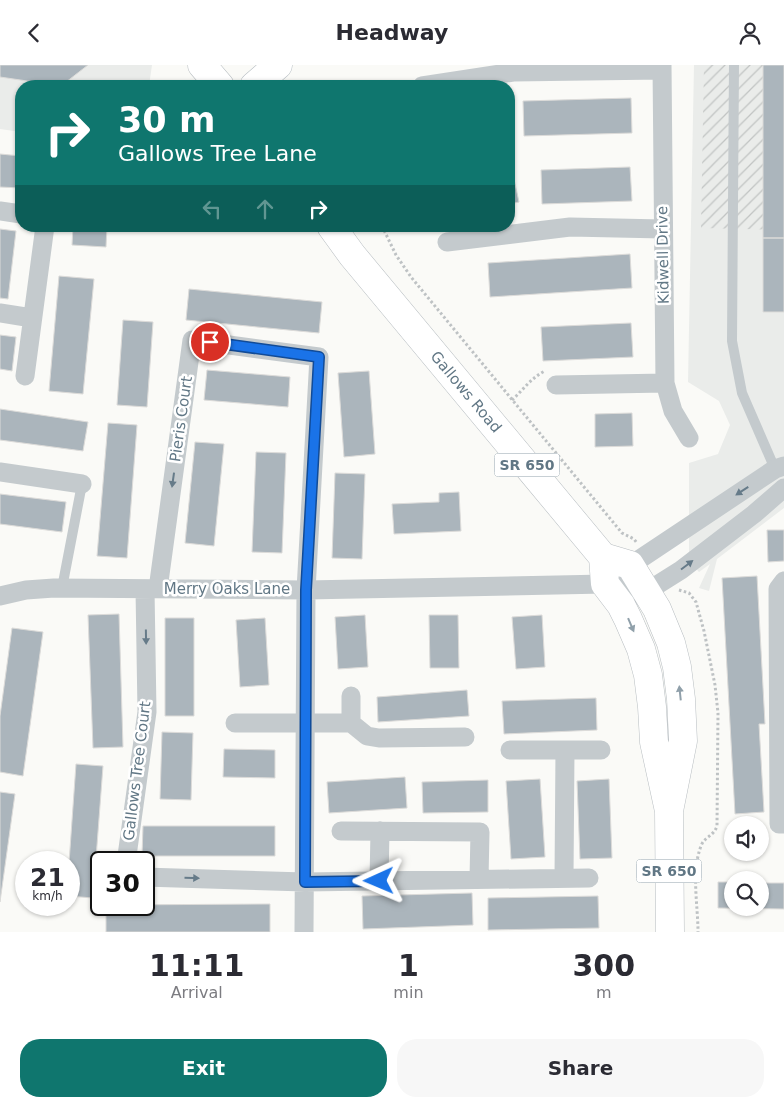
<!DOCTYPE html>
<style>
body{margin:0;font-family:"DejaVu Sans",sans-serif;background:#f7f7f7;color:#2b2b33;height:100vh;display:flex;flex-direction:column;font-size:19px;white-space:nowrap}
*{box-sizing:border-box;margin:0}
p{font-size:16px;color:#7c7c81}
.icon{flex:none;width:28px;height:28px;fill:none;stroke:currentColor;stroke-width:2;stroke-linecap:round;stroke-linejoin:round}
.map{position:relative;height:867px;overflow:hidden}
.drawer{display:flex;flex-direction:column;background:#fff;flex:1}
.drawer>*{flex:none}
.guide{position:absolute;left:15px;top:15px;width:500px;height:152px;border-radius:20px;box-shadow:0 1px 4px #0004;background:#0f766e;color:#fff;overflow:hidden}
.controls{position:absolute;left:724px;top:751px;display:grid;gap:10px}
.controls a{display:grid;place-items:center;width:45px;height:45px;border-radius:50%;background:#fff;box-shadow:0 1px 4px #0004;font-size:25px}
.speed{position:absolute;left:15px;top:786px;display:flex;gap:10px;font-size:25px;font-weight:700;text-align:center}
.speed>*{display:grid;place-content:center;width:65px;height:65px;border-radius:50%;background:#fff;box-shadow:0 1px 4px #0004;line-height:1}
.speed small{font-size:12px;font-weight:400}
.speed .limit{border:2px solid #111;border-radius:8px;background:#fff;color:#111}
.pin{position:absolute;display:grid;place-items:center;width:42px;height:42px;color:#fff;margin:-21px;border:2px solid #fff;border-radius:50%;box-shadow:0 1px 5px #0007}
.me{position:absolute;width:55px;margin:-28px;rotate:269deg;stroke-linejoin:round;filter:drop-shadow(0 0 4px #0008)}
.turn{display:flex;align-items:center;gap:18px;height:105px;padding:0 20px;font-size:22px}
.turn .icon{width:65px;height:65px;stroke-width:2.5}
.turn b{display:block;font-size:35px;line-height:42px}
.lanes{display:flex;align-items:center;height:48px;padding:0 20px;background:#0003;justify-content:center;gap:25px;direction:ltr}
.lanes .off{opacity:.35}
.eta{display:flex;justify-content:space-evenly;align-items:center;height:85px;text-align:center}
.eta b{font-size:30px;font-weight:700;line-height:35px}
.button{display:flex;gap:10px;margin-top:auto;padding:10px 20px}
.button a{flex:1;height:58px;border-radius:20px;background:#0f766e;color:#fff;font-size:20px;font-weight:700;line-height:58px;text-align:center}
.button a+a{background:#f7f7f7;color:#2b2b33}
header{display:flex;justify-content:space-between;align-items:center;height:65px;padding:0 20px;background:#fff;font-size:22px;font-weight:700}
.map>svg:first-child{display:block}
</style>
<header><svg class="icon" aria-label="back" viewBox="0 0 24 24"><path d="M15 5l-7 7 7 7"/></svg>Headway<svg class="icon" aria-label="person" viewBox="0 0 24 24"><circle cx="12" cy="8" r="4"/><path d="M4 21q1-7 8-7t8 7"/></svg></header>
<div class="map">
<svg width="784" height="867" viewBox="0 0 784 867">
<defs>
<pattern id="industrial-furrows" width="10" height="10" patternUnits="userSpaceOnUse" patternTransform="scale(1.25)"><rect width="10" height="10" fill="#eaecea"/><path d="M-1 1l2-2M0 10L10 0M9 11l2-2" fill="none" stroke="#c1c4c3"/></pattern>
</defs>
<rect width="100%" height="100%" fill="#fafaf7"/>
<!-- built -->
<path fill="#eaecea" d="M0 0H152L149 21H21V67L0 64Z
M694 0H784V443L717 494 709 526 699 523 710 499 699 507 689 496V398L718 389 730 360 719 336 688 317Z"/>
<!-- industrial -->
<path fill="url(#industrial-furrows)" d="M704 0H784V165L701 163Z"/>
<!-- building -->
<path fill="#abb5bc" stroke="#dcdbd9" d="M0 0H88L61 21 0 12Z
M763 0H784V173H763Z
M631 33 632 68 524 71 523 36Z
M0 89 21 91V123L0 122Z
M630 102 632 136 542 139 541 105Z
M509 105H512L519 137 509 139Z
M73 161H107L106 182 72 180Z
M0 164 16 166 8 234 0 233Z
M763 173H784V247H763Z
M630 189 632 223 490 232 488 198Z
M59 211 94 214 83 329 49 326Z
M189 224 322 237 319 268 186 255Z
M123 255 153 257 147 342 117 340Z
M631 258 633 292 543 296 541 262Z
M0 270 16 272 12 306 0 304Z
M207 305 290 312 288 342 204 335Z
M369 306 375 389 344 392 338 308Z
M0 344 88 357 83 386 0 375Z
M632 348 633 381 595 382V349Z
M108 358 137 360 127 493 97 491Z
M195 377 224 379 214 481 185 478Z
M256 387 286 388 282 488 252 487Z
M335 408 365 409 362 494 332 493Z
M459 427 461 466 394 469 392 439 439 437V428Z
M0 429 66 437 62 467 0 459Z
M767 465H784V496L768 497Z
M757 511 765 659H759L764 747 735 749 722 513Z
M119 549 123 682 93 683 88 550Z
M365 550 368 602 338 604 335 552Z
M429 550H458L459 603H430Z
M542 550 545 602 516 604 512 552Z
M165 553H194V651H165Z
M265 553 269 620 240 622 236 555Z
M12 563 43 567 23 711 0 707V651Z
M467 625 469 651 378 657 377 632Z
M596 633 597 665 504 669 502 636Z
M162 667 193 668 191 735 160 734Z
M224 684 275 685V713L223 712Z
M76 699 103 701 93 833 69 831V798Z
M405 712 407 743 329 748 327 717Z
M540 714 545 792 511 794 506 716Z
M609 714 612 793 580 794 577 716Z
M488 715V747L423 748 422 717Z
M0 727 15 729 0 837Z
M143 761H275V791H142Z
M718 817H732V842H760V818H784V844L718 843Z
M472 828 473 860 363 864 362 831Z
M598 831 599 863 488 865V833Z
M270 839V867H106V840Z"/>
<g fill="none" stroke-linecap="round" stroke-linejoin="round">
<!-- secondary casing -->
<g stroke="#b6bdc2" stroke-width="29">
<path id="secondary" d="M254 21 278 0"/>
</g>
<!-- primary casing -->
<g stroke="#b7bdc1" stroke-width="29">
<path id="primary" d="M202 0 220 21
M331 161 352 190 603 492 630 500 657 544 671 578 677 602 681 634 683 676 669 746
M603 492 605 519 621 540 628 554 641 584 648 610 652 642 654 677 669 746 670 867"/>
</g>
<!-- path -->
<path stroke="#bec2c4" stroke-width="3" stroke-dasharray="2.5 2.5" stroke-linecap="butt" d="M382 161 396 190 411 212 622 468 634 474 637 478
M512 335C523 325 532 312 545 306
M679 525 689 528 696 537 704 566 715 620 718 648 717 761C714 771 704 772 701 781 691 807 698 840 698 867"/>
<!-- lane -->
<path stroke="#c4cacd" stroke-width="10" d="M734 0 732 276 742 328 775 404
M62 523 82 419"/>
<!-- street -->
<path stroke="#c4cacd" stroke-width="19" d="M662 0 665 318 673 346 689 373
M422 21 513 7 662 5
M0 146 21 149
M447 177 570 162 663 164
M0 248 32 253
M25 311 45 161
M556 320 665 318
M0 407 82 419
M622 506 775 404 784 401
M784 516 778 524 779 759H784
M158 524 192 275 319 292 306 525 304 867
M0 531 26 525 54 523 306 525 605 519 646 527 681 505 754 449 784 423
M235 658H351L367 671 379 673 465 672
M351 658V631
M510 685H601
M341 766 480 767 479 814
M126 798 147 647 145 524
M144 812 305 817 589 813
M564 813 565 685
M379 816 380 766"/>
<!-- secondary -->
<use href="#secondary" stroke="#fff" stroke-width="28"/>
<!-- primary -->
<use href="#primary" stroke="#fff" stroke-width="28"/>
</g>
<!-- one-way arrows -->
<defs><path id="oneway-solid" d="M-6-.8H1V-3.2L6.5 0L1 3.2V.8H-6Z" transform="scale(1.25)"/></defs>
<g fill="#667b89">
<use href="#oneway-solid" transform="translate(173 415) rotate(98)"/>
<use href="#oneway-solid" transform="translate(742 426) rotate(147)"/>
<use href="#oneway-solid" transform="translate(687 500) rotate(-37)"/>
<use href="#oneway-solid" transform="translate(146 572) rotate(89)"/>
<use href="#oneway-solid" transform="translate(192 813) rotate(2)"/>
</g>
<g fill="#90a0aa">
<use href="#oneway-solid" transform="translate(631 560) rotate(67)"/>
<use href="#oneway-solid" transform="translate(680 628) rotate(-96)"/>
</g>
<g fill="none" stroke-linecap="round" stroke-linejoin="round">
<!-- route casing -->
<g stroke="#114b97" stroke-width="12">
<path id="route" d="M210 277 319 292 306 525 305 817 379 816"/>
</g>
<!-- route -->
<use href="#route" stroke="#1a73e8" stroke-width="9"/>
</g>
<g text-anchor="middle" stroke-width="5" stroke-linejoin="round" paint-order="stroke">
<!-- shield labels -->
<g fill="#fff" stroke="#90a0aa" stroke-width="1">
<rect x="494.5" y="388.5" width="65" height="23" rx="4"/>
<rect x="636.5" y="794.5" width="65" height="23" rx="4"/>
</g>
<g font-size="14" font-weight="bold" fill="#617785">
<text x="527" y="405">SR 650</text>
<text x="669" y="811">SR 650</text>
</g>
<!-- street labels -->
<g font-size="15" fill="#617785" stroke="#fff">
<text transform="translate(663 190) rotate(-91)" y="5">Kidwell Drive</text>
<text transform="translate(466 327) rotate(50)" y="5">Gallows Road</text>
<text transform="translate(181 354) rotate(-82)" y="5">Pieris Court</text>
<text x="227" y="529">Merry Oaks Lane</text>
<text transform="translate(137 706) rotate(-83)" y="5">Gallows Tree Court</text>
</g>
</g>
</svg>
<div class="controls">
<a><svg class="icon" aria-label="sound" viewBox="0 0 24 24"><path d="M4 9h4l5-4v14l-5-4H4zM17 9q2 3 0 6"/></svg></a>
<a><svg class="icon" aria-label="search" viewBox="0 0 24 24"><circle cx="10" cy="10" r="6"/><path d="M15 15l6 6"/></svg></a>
</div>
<div class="speed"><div>21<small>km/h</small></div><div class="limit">30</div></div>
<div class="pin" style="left:210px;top:277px;background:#d93025"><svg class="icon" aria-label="arrive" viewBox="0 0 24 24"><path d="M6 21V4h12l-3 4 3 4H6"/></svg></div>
<svg class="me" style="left:379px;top:816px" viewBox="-20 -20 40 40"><path d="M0-17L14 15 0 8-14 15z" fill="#1a73e8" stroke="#fff" stroke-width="4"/></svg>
<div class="guide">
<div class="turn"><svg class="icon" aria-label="right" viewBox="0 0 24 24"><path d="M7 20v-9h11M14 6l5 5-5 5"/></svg><div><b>30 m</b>Gallows Tree Lane</div></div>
<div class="lanes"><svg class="icon off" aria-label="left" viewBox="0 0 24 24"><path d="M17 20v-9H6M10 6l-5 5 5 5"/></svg><svg class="icon off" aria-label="ahead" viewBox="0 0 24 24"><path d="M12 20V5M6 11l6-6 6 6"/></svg><svg class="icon" aria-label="right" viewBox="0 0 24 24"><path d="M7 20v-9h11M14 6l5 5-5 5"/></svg></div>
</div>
</div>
<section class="drawer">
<div class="eta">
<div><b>11:11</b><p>Arrival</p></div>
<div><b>1</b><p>min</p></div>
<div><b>300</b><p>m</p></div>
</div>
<div class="button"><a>Exit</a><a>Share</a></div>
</section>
